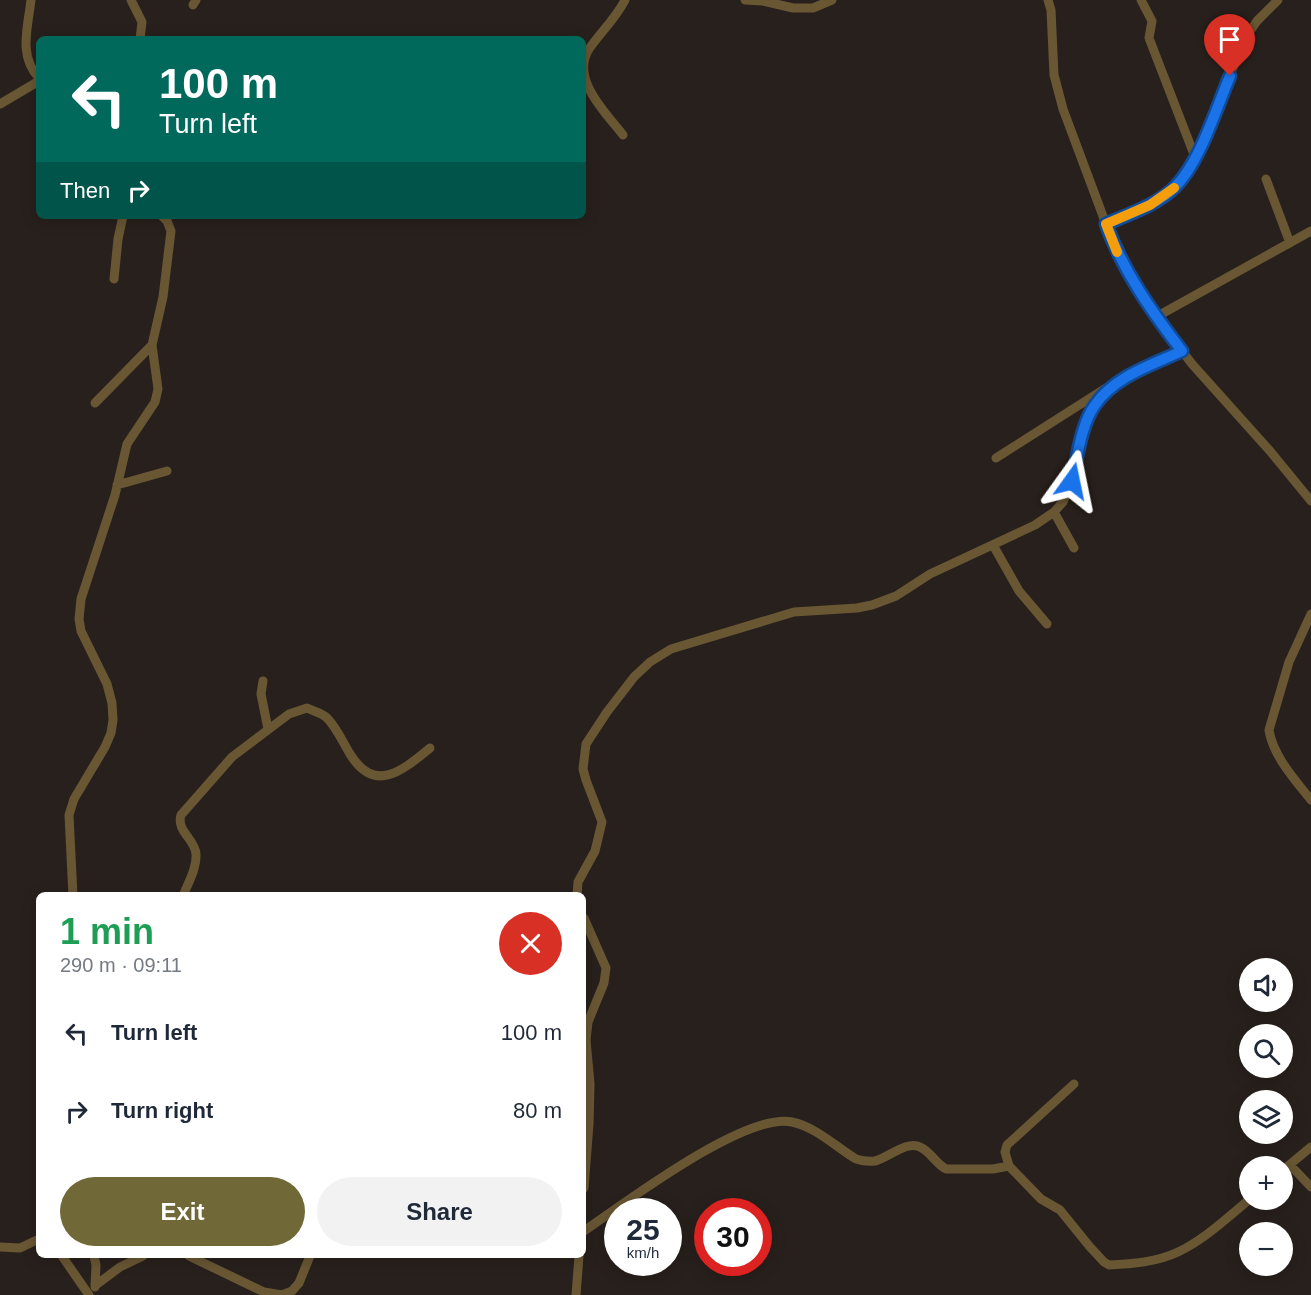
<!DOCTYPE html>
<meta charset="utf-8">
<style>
body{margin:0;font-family:Helvetica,sans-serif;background:#f2f2f3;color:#1f2937;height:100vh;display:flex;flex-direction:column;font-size:22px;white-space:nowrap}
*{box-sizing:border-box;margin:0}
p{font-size:20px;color:#747a83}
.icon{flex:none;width:33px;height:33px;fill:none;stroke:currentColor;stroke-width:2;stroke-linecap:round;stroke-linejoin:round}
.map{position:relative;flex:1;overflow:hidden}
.drawer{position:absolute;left:36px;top:892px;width:550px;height:366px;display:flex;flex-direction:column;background:#fff;border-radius:9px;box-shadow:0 3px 15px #0003}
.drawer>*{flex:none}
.top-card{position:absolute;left:36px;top:36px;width:550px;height:183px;border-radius:9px;box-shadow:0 3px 15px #0003;background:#00695c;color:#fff;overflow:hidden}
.controls{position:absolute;left:1239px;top:958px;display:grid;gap:12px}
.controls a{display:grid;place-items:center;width:54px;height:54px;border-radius:50%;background:#fff;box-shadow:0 3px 15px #0003;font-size:30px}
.speed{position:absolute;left:604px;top:1198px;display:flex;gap:12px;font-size:30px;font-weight:700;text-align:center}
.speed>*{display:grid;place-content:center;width:78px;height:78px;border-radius:50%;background:#fff;box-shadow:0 3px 15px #0003;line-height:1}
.speed small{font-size:15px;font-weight:400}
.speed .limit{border:9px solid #d22;background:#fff;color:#111}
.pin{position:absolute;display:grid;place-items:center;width:51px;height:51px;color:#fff;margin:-62px -26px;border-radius:50% 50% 50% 0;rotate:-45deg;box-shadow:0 0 6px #0007}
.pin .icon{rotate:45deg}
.me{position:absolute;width:66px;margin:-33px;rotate:12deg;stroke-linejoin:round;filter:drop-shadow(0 0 4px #0008)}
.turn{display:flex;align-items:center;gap:21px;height:126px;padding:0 24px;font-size:27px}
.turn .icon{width:78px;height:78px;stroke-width:2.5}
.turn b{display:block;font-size:42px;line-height:51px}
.then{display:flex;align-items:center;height:57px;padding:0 24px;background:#0003;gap:12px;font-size:22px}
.round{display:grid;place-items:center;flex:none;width:63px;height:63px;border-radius:32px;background:#f2f2f3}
.head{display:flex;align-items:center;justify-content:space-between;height:102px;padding:0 24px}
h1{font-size:36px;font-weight:600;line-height:45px;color:#1e9e55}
.cta{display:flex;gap:12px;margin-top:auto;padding:12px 24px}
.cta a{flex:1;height:69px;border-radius:36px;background:#706836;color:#fff;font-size:24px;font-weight:600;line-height:69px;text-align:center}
.cta a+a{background:#f2f2f3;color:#1f2937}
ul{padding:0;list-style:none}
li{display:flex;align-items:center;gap:18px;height:78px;padding:0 24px}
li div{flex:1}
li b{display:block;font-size:22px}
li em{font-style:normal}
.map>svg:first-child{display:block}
</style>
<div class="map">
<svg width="1311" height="1295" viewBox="0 0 1311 1295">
<rect width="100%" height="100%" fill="#28201c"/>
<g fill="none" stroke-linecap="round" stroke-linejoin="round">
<!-- street -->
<path stroke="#695734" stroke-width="9" d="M31 0C28 27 18 56 39 78
M131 0 142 22 140 39
M745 0 763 1 793 8H813L832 0
M1048 0 1051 10 1054 75 1063 109 1116 251 1156 317 1192 364 1270 451 1311 501
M1141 0 1152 21 1149 38 1195 157
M193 5 196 0
M0 104 39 81
M623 135C606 113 570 79 589 49 601 32 616 18 625 0
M1266 179 1290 243
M1106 224C1129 214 1155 206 1174 188 1183 180 1189 167 1195 157L1246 37 1257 21 1278 0
M114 279 118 239 123 216
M1156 317 1311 231
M95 403 152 345
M996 458 1106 388
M117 485 167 471
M1054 512 1074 548
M993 545 1019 591 1047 624
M1311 614 1289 662 1269 730C1273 756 1295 780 1311 800
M263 681 261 694 268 729
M73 896 69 815 74 799 105 747 111 733 113 720 112 703 107 684 81 631 79 619 81 599 115 495 127 444 155 402 158 389 152 345 163 297 171 231 167 221 162 216
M183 896C188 883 197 868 196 854 195 839 176 831 181 815L232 757 289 714 307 708C313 711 322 713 327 718 337 728 343 743 350 754 375 795 403 770 430 748
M577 896 578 882 595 851 602 822 586 780 583 769 586 744 607 712 634 677 650 662 671 649 794 612 857 608 872 605 896 596 930 574 1035 525 1054 512 1063 502 1072 481 1087 420 1094 405 1108 390 1129 375 1182 351
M584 918 606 968 604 983 588 1022 586 1040 590 1084 589 1124 584 1188
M1290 1165 1311 1187
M1009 1166 1005 1152 1007 1145 1074 1084
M1282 1171 1311 1147
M584 1231C625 1203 745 1112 792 1122 816 1127 836 1147 856 1159 862 1161 868 1162 875 1161 888 1158 907 1140 920 1147 930 1151 936 1164 946 1169H993L1009 1166 1041 1199 1060 1210 1090 1247 1104 1262 1109 1265C1132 1264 1157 1262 1178 1252 1204 1240 1228 1217 1250 1199
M0 1247 20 1248 39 1239
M62 1256 89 1295
M94 1256 96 1265 95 1287
M189 1256 264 1292 282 1295 292 1291 299 1283 310 1256
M96 1285 120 1267 143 1256
M576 1295 579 1256"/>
</g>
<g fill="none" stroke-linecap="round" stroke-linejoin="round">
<!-- route casing -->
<g stroke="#114b97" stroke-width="15">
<path id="route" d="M1072 481C1077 459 1081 424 1095 405 1115 376 1152 365 1182 351 1152 312 1123 271 1106 224 1129 214 1157 205 1175 187 1200 162 1216 109 1230 76"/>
</g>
<!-- route -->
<use href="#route" stroke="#1a73e8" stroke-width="10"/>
<!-- slow -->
<path stroke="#f59e0b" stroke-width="10" d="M1117 252 1106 224 1150 205 1174 188"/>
</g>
</svg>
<div class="controls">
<a><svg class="icon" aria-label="sound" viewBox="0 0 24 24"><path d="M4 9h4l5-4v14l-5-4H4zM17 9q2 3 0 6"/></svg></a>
<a><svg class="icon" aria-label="search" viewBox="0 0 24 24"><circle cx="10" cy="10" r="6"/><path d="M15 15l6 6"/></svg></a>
<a><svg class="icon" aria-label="layers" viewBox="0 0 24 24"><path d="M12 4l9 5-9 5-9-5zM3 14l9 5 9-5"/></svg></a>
<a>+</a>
<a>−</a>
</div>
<div class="speed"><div>25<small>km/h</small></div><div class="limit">30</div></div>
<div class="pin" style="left:1230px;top:76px;background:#d93025"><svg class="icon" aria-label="arrive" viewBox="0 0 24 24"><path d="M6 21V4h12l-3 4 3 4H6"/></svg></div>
<svg class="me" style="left:1072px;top:481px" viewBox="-20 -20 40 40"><path d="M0-17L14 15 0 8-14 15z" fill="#1a73e8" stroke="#fff" stroke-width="4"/></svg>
<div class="top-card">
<div class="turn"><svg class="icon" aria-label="left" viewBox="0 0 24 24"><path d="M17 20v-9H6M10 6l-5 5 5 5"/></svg><div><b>100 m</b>Turn left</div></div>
<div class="then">Then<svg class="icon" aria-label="right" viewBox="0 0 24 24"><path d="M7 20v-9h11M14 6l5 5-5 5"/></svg></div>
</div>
<section class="drawer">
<div class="head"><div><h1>1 min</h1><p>290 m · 09:11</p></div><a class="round" style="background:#d93025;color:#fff"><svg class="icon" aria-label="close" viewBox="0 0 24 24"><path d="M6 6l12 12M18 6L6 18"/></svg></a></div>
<ul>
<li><svg class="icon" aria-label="left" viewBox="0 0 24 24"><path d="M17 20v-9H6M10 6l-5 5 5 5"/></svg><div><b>Turn left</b></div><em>100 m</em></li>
<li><svg class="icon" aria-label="right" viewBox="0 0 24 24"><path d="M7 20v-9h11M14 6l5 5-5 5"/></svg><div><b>Turn right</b></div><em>80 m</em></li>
</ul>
<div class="cta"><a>Exit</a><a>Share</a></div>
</section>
</div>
